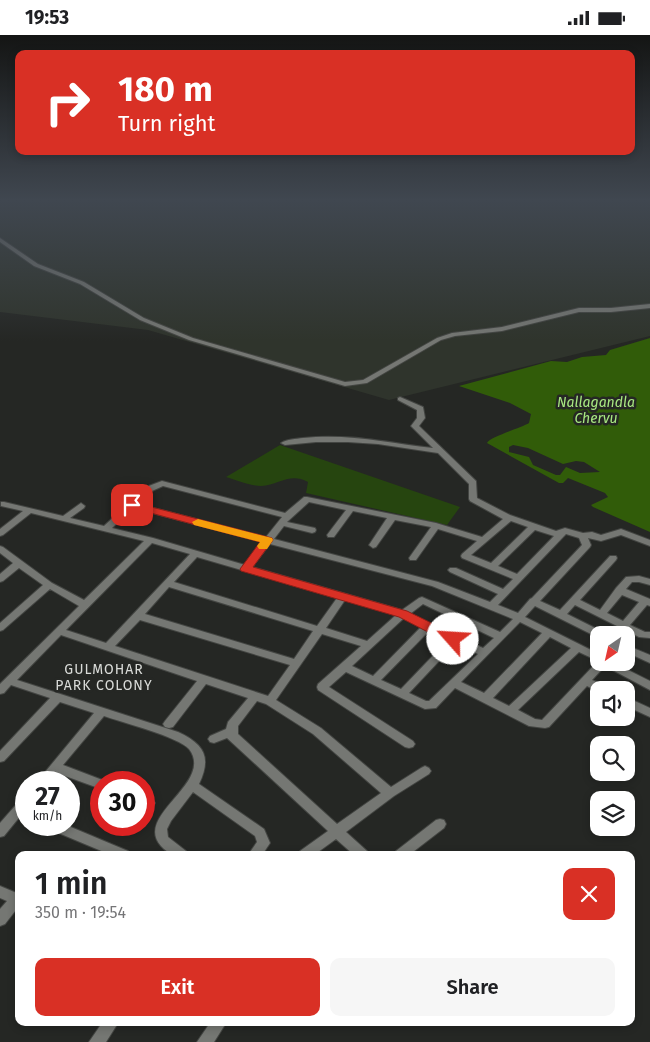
<!DOCTYPE html>
<meta charset="utf-8">
<style>
body{margin:0;font-family:"Fira Sans",sans-serif;background:#f6f6f6;color:#202124;height:100vh;display:flex;flex-direction:column;font-size:19px;white-space:nowrap}
*{box-sizing:border-box;margin:0}
p{font-size:16px;color:#757577}
.icon{flex:none;width:28px;height:28px;fill:none;stroke:currentColor;stroke-width:2;stroke-linecap:round;stroke-linejoin:round}
.map{position:relative;flex:1;overflow:hidden}
.drawer{position:absolute;left:15px;top:816px;width:620px;height:175px;display:flex;flex-direction:column;background:#fff;border-radius:10px;box-shadow:0 2px 8px #0003}
.drawer>*{flex:none}
.hud{position:absolute;left:15px;top:15px;width:620px;height:105px;border-radius:10px;box-shadow:0 2px 8px #0003;background:#d93025;color:#fff;overflow:hidden}
.needle{width:32px;rotate:214deg}
.tools{position:absolute;left:590px;top:591px;display:grid;gap:10px}
.tools a{display:grid;place-items:center;width:45px;height:45px;border-radius:10px;background:#fff;box-shadow:0 2px 8px #0003;font-size:25px}
.speed{position:absolute;left:15px;top:736px;display:flex;gap:10px;font-size:25px;font-weight:700;text-align:center}
.speed>*{display:grid;place-content:center;width:65px;height:65px;border-radius:50%;background:#fff;box-shadow:0 2px 8px #0003;line-height:1}
.speed small{font-size:12px;font-weight:400}
.speed .limit{border:8px solid #d22;background:#fff;color:#111}
.pin{position:absolute;display:grid;place-items:center;width:42px;height:42px;color:#fff;margin:-21px;border-radius:10px;box-shadow:0 2px 8px #0006}
.me{position:absolute;width:55px;margin:-28px;rotate:296deg;stroke-linejoin:round;filter:drop-shadow(0 0 4px #0008)}
.turn{display:flex;align-items:center;gap:18px;height:105px;padding:0 20px;font-size:22px}
.turn .icon{width:65px;height:65px;stroke-width:2.5}
.turn b{display:block;font-size:35px;line-height:42px}
.round{display:grid;place-items:center;flex:none;width:52px;height:52px;border-radius:10px;background:#f6f6f6}
.head{display:flex;align-items:center;justify-content:space-between;height:85px;padding:0 20px}
h1{font-size:30px;font-weight:600;line-height:38px}
.primary-button{display:flex;gap:10px;margin-top:auto;padding:10px 20px}
.primary-button a{flex:1;height:58px;border-radius:10px;background:#d93025;color:#fff;font-size:20px;font-weight:600;line-height:58px;text-align:center}
.primary-button a+a{background:#f6f6f6;color:#202124}
.status{display:flex;justify-content:space-between;align-items:center;height:35px;padding:0 25px;background:#fff;direction:ltr}
.status svg{height:14px;fill:currentColor}
.map>svg:first-child{display:block}
</style>
<div class="status"><b>19:53</b><svg viewBox="0 0 49 12"><path d="M0 12V9h3v3zM5 12V6h3v6zM10 12V3h3v9zM15 12V0h3v12zM26 1h20v11H26zM47 4h2v5h-2z"/></svg></div>
<div class="map">
<svg width="650" height="1007" viewBox="0 0 650 1007">
<rect width="100%" height="100%" fill="#252724"/>
<!-- built -->
<path fill="#2f342c" d="M0 165H650V301L389 365 148 295 0 277Z"/>
<!-- green -->
<path fill="#26450f" d="M280 410 460 472 447 490 306 458 308 447C290 437 279 450 261 451 251 451 236 445 226 442Z"/>
<!-- water -->
<path fill="#315c09" fill-rule="evenodd" d="M650 303V497L593 472 591 470 608 462 605 458 568 443 563 448H559L487 408C489 402 521 393 529 388L531 379 510 368 459 351 551 326 567 327 582 322 606 320 610 315ZM513 410 528 413 563 429 576 426 584 427 600 437 580 438 566 432 560 440H556L533 430 529 422 509 417V412Z"/>
<g fill="none" stroke-linecap="round" stroke-linejoin="round">
<!-- minor casing -->
<g stroke="#434542" stroke-width="2">
<path id="minor" d="M0 203 38 229 84 247 144 283 193 303 345 347 363 345 437 303 452 298 502 292 579 273H611L650 269V273L611 277H579L502 296 455 301 441 305 367 348 345 351 189 305 140 285 80 249 34 231 0 207Z
M400 362 423 372 425 383 419 391 476 446 477 463 510 480 556 496 565 493 583 498 592 497 601 500 621 494 650 505V511L621 500 601 506 588 503 591 510 590 512 540 566 560 575 610 521H616L617 523 616 525 580 565 600 575 616 553 626 542 639 541 650 544V550L639 547H632L626 554 650 564V571L647 570 630 590 645 597H650V603L639 602 575 570 567 579 605 598 606 600H599V603L535 571 525 582 599 619V628H614L650 646V655L605 631 592 645 608 652 609 655H599V657L587 651 549 692 545 693 529 691 455 653 436 673 425 674 346 637 329 652 413 706 415 709 413 712 409 713 405 712 318 655 317 652 318 649 361 611 322 599 276 665 321 693 391 752 421 733 425 731 429 733 431 736 429 739 394 761 346 797 367 816 369 820H354L336 804 314 820H298L300 816 328 796 227 703 214 708 210 707 208 704 210 701 226 694 228 687 248 663 206 649 173 692 169 693 165 692 163 689 165 686 197 646 61 600 17 645 178 697C204 709 212 722 199 749L264 794 270 808 262 820H248L257 807 255 801 193 757 171 786 167 794 168 802 186 816 188 820C177 820 169 820 161 811 133 780 215 748 189 714 179 702 121 687 104 681L63 730 105 746 106 748H101V754L57 738 49 748H36L94 678 60 667 4 726 0 727V716L50 663 11 650 4 658 0 659V649L79 571 50 554 3 595 0 596V588L43 550 19 533 3 546 0 547V539L13 528 0 518V511L3 512 52 548 84 565 144 506 31 478 3 500 0 501V494L23 476 1 471V467H4L63 481 81 468 85 471 84 473 70 483 104 491 146 452 162 446 285 478 304 462H307L436 488 482 502 503 484 470 466 469 464V449L438 418 378 409 348 407H316L285 410 281 408C287 404 296 404 303 403 348 398 389 408 433 413L411 391 417 383V375L398 365V363ZM163 451 282 482 266 502 138 469 152 456ZM309 467 346 475 327 500 328 502H334L353 476 387 483 369 510 373 513 376 512 395 485 431 492 409 523 410 525H416L438 494 477 506 462 519 461 521 462 523 513 544 503 554 456 533H450L448 535 450 537 498 559 490 567 438 547 274 504 284 491 312 498 315 497 316 495 315 493 287 487ZM133 473 263 507 245 530 153 503 112 493ZM511 486 528 492 491 528 471 520ZM535 495 554 501 517 539 498 531ZM566 499 579 503 582 510 532 563 530 564 518 578 498 570ZM152 508 190 519 106 608 66 595ZM270 509 432 551 513 584 500 597 422 562 419 563 402 575 252 532ZM197 522 337 563 317 591 174 547ZM169 552 313 596 294 624 145 579ZM622 560 639 567 623 586 607 578ZM345 565 396 580 367 606 326 593ZM423 569 494 603 483 613 410 579ZM404 583 421 592 373 641 352 631ZM140 585 290 630 268 661 115 611ZM520 587 542 598 484 658 461 647ZM429 596 448 605 401 654 381 645ZM550 602 571 613 509 671 493 663ZM456 608 478 619 429 666H426L409 658ZM579 617 598 626 542 685 535 684 518 675ZM257 666 266 669 313 699 381 758 337 789 238 699V691Z
M626 610 650 620V628L626 617Z
M626 662 650 673V682L626 671Z
M26 761V774L4 801 0 802V788L22 763Z
M144 761 153 765 155 768 153 771 149 773 144 771Z
M440 784 444 785 446 789 444 793 409 820H394L396 816 436 785Z
M47 790H66L128 816 130 820H111L49 794Z
M0 851 19 859V871L5 889 0 891V874L7 866 0 863Z
M102 988H118L106 1007H89Z
M210 988H226L214 1007H197Z"/>
</g>
<!-- minor -->
<use href="#minor" fill="#757773" fill-rule="evenodd"/>
</g>
<!-- sky -->
<linearGradient id="sky" x2="0" y2="1"><stop stop-color="#141514"/><stop offset="0.54" stop-color="#404750"/><stop offset="1" stop-color="#404750" stop-opacity="0"/></linearGradient>
<rect width="650" height="306" fill="url(#sky)"/>
<!-- route -->
<path fill="#d93025" stroke="#8d1f18" d="M132 467 272 503 273 505 253 532 407 576 458 601 460 604 458 608H449L399 582 241 536 240 534 260 507 128 472V468Z"/>
<!-- slow -->
<path fill="#f59e0b" d="M198 484 272 503 273 505 267 514H259L257 511 260 507 194 490 192 487Z"/>
<g text-anchor="middle" stroke-width="5" stroke-linejoin="round" paint-order="stroke">
<!-- water labels -->
<g font-size="14" font-style="italic" fill="#a8e882" stroke="#252724">
<text x="596" y="372">Nallagandla<tspan x="596" dy="16">Chervu</tspan></text>
</g>
<!-- neighbourhood labels -->
<g font-size="14" letter-spacing="1" fill="#d9dbd8" stroke="#252724">
<text x="104" y="639">GULMOHAR<tspan x="104" dy="16">PARK COLONY</tspan></text>
</g>
</g>
</svg>
<div class="tools">
<a><svg class="needle" viewBox="-14 -14 28 28"><path d="M0-13l5 13h-10z" fill="#e53935"/><path d="M0 13l5-13h-10z" fill="#757577"/></svg></a>
<a><svg class="icon" aria-label="sound" viewBox="0 0 24 24"><path d="M4 9h4l5-4v14l-5-4H4zM17 9q2 3 0 6"/></svg></a>
<a><svg class="icon" aria-label="search" viewBox="0 0 24 24"><circle cx="10" cy="10" r="6"/><path d="M15 15l6 6"/></svg></a>
<a><svg class="icon" aria-label="layers" viewBox="0 0 24 24"><path d="M12 4l9 5-9 5-9-5zM3 14l9 5 9-5"/></svg></a>
</div>
<div class="speed"><div>27<small>km/h</small></div><div class="limit">30</div></div>
<div class="pin" style="left:132px;top:470px;background:#d93025"><svg class="icon" aria-label="arrive" viewBox="0 0 24 24"><path d="M6 21V4h12l-3 4 3 4H6"/></svg></div>
<svg class="me" style="left:453px;top:604px" viewBox="-20 -20 40 40"><circle r="19" fill="#fff"/><path d="M0-13L10 11 0 6-10 11z" fill="#d93025"/></svg>
<div class="hud">
<div class="turn"><svg class="icon" aria-label="right" viewBox="0 0 24 24"><path d="M7 20v-9h11M14 6l5 5-5 5"/></svg><div><b>180 m</b>Turn right</div></div>
</div>
<section class="drawer">
<div class="head"><div><h1>1 min</h1><p>350 m · 19:54</p></div><a class="round" style="background:#d93025;color:#fff"><svg class="icon" aria-label="close" viewBox="0 0 24 24"><path d="M6 6l12 12M18 6L6 18"/></svg></a></div>
<div class="primary-button"><a>Exit</a><a>Share</a></div>
</section>
</div>
